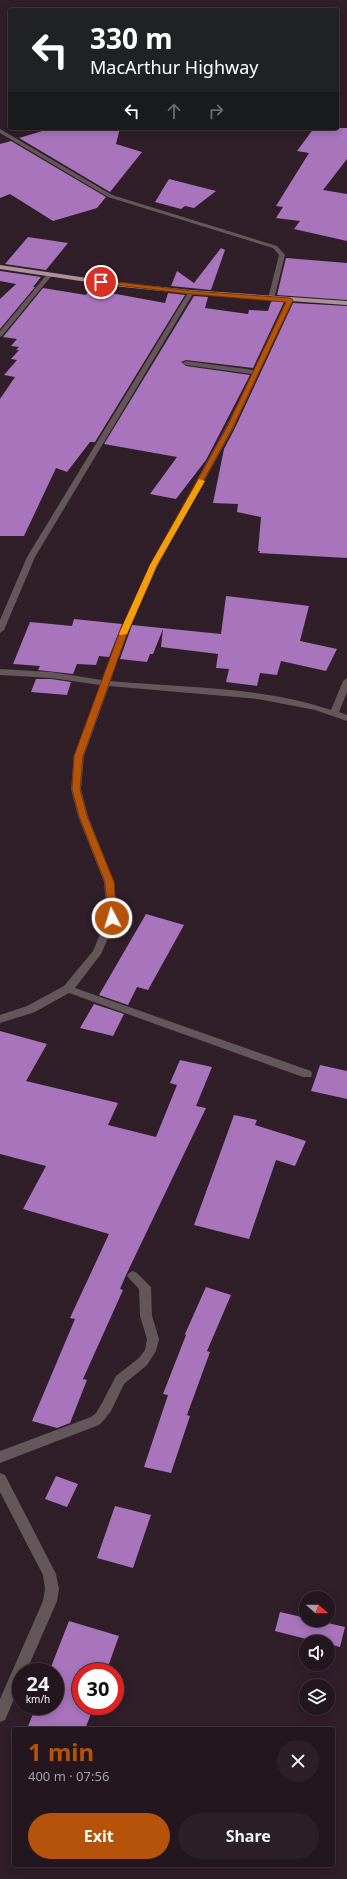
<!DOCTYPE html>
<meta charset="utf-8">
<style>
body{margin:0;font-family:"Noto Sans",sans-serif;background:#2c1f28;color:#f1f3f6;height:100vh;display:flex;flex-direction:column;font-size:15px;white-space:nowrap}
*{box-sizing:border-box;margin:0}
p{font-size:13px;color:#a39fa4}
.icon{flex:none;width:22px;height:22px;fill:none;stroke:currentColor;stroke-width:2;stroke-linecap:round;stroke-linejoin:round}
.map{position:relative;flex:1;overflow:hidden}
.side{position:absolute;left:12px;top:1727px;width:323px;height:140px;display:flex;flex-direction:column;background:#24161f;border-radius:4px;box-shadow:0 2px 10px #0003,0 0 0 1px #41353d}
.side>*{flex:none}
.banner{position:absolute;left:8px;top:8px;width:331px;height:122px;border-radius:4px;box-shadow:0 2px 10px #0003,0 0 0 1px #41353d;background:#202124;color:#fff;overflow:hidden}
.needle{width:26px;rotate:111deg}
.buttons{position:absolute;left:299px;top:1591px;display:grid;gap:8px}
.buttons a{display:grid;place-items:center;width:36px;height:36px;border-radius:50%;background:#24161f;box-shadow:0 2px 10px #0003,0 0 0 1px #41353d;font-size:20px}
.speed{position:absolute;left:12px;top:1663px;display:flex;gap:8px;font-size:20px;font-weight:700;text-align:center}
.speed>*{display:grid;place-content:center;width:52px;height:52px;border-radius:50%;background:#24161f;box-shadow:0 2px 10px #0003,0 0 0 1px #41353d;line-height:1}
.speed small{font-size:10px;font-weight:400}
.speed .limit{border:6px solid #d22;background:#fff;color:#111}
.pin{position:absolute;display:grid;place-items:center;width:34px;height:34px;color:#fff;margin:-17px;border:2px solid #fff;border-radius:50%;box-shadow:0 1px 4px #0007}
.me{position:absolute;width:44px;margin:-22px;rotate:355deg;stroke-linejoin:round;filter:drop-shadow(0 0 3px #0008)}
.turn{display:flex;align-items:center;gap:14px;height:84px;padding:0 16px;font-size:18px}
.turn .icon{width:52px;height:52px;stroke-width:2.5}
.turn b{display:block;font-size:28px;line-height:34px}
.lanes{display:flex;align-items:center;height:38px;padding:0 16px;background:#0003;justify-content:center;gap:20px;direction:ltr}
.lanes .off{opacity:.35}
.round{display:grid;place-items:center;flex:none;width:42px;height:42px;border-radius:21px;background:#2c1f28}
.head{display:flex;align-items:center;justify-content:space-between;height:68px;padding:0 16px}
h1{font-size:24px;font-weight:700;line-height:30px;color:#b45309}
.cta{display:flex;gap:8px;margin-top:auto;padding:8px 16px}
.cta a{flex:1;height:46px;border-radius:24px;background:#b45309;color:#fff;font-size:16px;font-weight:700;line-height:46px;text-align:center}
.cta a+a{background:#2c1f28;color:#f1f3f6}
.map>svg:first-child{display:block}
</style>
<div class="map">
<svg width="347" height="1879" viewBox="0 0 347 1879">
<rect width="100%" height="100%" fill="#301e29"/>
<!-- building -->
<path fill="#a874bc" d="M52 128H120L116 144 142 152 110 192 19 138Z
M314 128H347V159L323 190 347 194V241L294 229 300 221 276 218 283 207 276 206 309 153 297 151Z
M11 141 106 197 97 208 53 221 10 194 0 198V144Z
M169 179 216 191 194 208 185 206 181 209 155 202Z
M28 237 68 243 46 270 5 264Z
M221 248 225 250 211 290 171 286 177 271 194 283Z
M286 258 347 263V300L277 295Z
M0 271 41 277 33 287H35L0 329V299L16 284 0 281Z
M43 288 86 295 89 289 165 303 168 293 185 295 95 442H90L67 472 56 468 24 536H0V399L15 377 4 375 17 360 11 359 19 350H16L19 347 11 346 17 339 3 337Z
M194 296 208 297 205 308 248 314 249 310 268 311 271 302 273 301 284 302 253 368 186 360 181 362 186 366 250 375 206 460 176 499 150 494 177 457 104 444Z
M293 303 347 306V558L259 553 260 551H258L261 517 237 512 238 504 213 503 224 449 235 428Z
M226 596 309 606 300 641 337 649 326 671 281 661 277 675 260 673 257 686 226 682 229 669 216 668 218 654 161 647 163 629 153 654H150L147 662 120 659 132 625 221 634Z
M74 619 122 624 109 657 99 656 96 665 77 664 73 674 38 670 40 666 13 664 30 622 72 626Z
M36 679H51L71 682 67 695 31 692Z
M146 914 184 925 148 990 137 987 128 1005 99 995Z
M94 1004 124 1014 113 1036 80 1028Z
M0 1031 47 1044 26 1081 118 1103 108 1125 156 1137 177 1085 170 1083 180 1060 212 1067 196 1106 206 1108 126 1275 120 1289 123 1290 83 1379 87 1380 70 1423 57 1428 32 1421 75 1319 70 1318 109 1234 23 1209 46 1166 0 1154Z
M320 1065 347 1071V1099L311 1091Z
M234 1115 257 1120 255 1125 306 1141 295 1166 276 1160 249 1239 194 1225Z
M206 1287 231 1295 207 1351 210 1352 187 1415 190 1416 171 1473 144 1467 168 1395 163 1394 186 1335 185 1334Z
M56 1476 78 1484 67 1507 45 1499Z
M115 1506 151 1515 133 1568 97 1558Z
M280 1612 306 1618V1620H315L345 1627 340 1647 328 1644V1642H318L275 1631Z
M69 1621 119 1636 106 1672H81V1706H94L85 1729H27L36 1706H55V1672H49Z"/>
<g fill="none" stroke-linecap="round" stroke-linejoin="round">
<!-- minor -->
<path fill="#635759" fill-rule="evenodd" d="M0 129 112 195 277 246 285 255 274 299 271 301 268 299 279 255 273 248 108 197 0 133Z
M48 273 53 274 2 336 0 337V331Z
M189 291 194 292 35 557 4 630 0 633V620L27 557Z
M290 298 293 300 234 427 158 565 128 631 110 681C184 688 260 686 331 710L343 681 347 678V692L339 712 347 715V721L315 710 258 699 109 686 84 756 81 789 88 816 114 882 117 918 101 954 75 988 311 1071 312 1074 311 1077H303L69 993 35 1012 0 1023V1015L27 1006 64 986 93 951 107 918 104 882 78 816 71 789 74 756 100 685 51 678 0 675V669L51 672 102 680 120 631 150 565 226 427 252 374 186 365 182 363 186 361 254 370 287 300Z
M133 1271 137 1273 151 1287 152 1316 159 1339 156 1351 147 1365 124 1384 111 1411 104 1420 99 1425 0 1463V1451L91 1417 96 1413 102 1403 116 1376 139 1358 145 1350 147 1339 140 1316 139 1289 127 1276 129 1273Z
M0 1473 5 1475 56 1574 59 1589 57 1601 26 1672H21V1683L5 1720 0 1722V1699L43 1601 45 1589 43 1575 0 1492Z"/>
<!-- trunk -->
<path fill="#ac9397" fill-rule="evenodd" d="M0 265 114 282 191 290 347 301V305L191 294 114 286 0 269Z"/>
</g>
<!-- route -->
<path fill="#b45309" stroke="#753606" d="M101 280 191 291 290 298 293 300 233 427 157 565 128 631 83 756 80 789 87 816 114 882 117 918 112 921 108 918 105 882 79 816 72 789 74 756 120 631 150 565 227 427 286 302 191 294 99 283 98 282Z"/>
<!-- slow -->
<path fill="#f59e0b" d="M199 479 205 481 157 565 127 634 120 635 119 634 150 565Z"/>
</svg>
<div class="buttons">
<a><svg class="needle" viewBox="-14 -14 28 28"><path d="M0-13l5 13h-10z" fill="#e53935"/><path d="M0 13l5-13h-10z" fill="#a39fa4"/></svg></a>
<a><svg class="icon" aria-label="sound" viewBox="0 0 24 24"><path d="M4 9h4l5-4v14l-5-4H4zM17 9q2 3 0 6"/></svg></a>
<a><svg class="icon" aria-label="layers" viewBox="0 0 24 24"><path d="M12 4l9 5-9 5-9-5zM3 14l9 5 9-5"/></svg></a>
</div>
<div class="speed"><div>24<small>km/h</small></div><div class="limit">30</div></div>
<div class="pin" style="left:101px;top:282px;background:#d93025"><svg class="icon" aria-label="arrive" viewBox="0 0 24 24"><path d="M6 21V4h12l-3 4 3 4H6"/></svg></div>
<svg class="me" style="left:112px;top:918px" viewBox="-20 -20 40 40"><circle r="17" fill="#b45309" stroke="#fff" stroke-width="3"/><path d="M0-11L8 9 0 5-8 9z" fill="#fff"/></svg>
<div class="banner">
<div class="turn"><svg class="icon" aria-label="left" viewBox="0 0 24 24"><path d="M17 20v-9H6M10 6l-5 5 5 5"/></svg><div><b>330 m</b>MacArthur Highway</div></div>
<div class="lanes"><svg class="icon" aria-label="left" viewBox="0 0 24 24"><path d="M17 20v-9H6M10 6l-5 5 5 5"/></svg><svg class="icon off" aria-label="ahead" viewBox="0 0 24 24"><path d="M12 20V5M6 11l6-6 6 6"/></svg><svg class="icon off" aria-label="right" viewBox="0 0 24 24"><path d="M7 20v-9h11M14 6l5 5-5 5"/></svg></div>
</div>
<section class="side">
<div class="head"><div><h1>1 min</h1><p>400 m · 07:56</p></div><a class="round"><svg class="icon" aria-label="close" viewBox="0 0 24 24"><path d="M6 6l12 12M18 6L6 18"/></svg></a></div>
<div class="cta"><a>Exit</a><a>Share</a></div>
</section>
</div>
